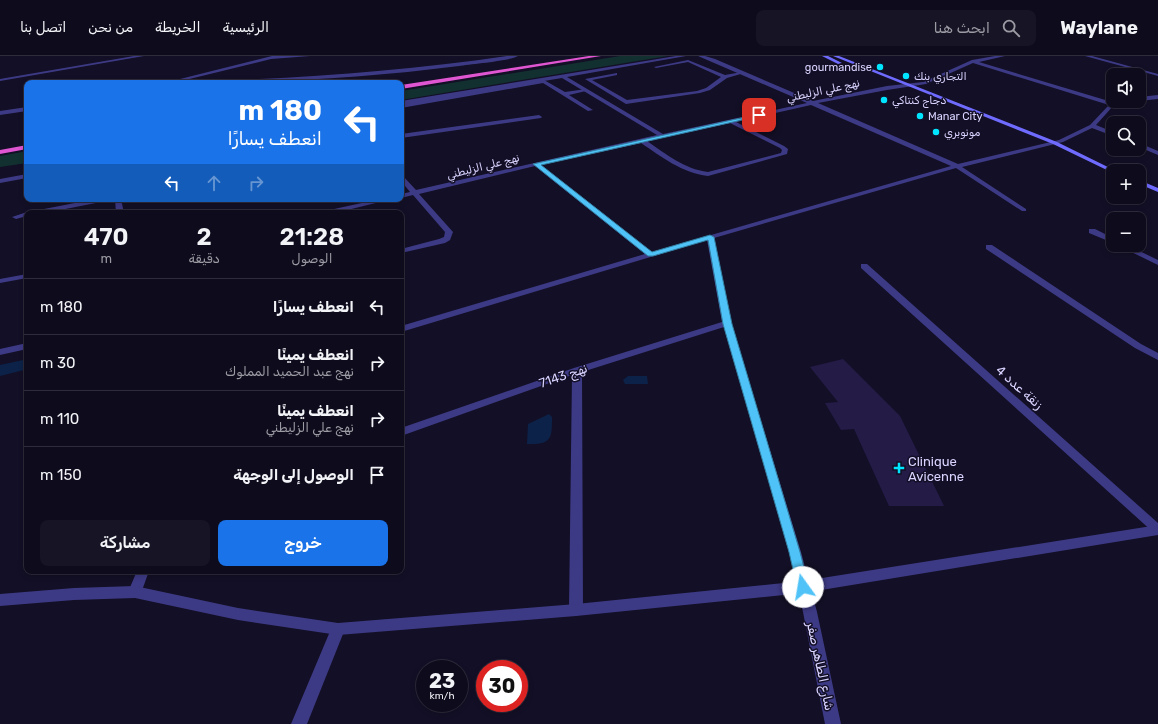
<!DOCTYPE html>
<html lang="ar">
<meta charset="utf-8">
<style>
body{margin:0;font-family:Rubik,"Noto Sans Arabic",sans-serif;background:#171425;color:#f1f3f6;direction:rtl;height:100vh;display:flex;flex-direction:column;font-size:15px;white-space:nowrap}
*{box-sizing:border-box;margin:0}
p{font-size:13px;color:#9b9ba3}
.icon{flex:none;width:22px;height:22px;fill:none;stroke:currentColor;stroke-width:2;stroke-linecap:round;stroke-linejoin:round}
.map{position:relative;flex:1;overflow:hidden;direction:ltr}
.sheet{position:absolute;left:24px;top:154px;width:380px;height:364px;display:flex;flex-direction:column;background:#0e0b1c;border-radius:8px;box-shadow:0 2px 6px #0003,0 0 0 1px #2e2b3b;direction:rtl}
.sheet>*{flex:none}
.guide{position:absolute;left:24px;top:24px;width:380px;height:122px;border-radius:8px;box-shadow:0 2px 6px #0003,0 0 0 1px #2e2b3b;direction:rtl;background:#1a73e8;color:#fff;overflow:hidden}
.tools{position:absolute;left:1106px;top:12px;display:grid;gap:8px}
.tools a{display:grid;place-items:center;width:40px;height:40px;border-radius:8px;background:#0e0b1c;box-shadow:0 2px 6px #0003,0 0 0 1px #2e2b3b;font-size:20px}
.speed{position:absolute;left:416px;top:604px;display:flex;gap:8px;font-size:20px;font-weight:700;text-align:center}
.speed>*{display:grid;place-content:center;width:52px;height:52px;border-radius:50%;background:#0e0b1c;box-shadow:0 2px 6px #0003,0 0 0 1px #2e2b3b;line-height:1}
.speed small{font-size:10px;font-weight:400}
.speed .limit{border:6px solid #d22;background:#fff;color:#111}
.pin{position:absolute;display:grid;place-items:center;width:34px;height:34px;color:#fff;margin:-17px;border-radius:8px;box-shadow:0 2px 6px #0006}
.me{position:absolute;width:44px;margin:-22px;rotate:347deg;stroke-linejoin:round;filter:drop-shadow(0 0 3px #0008)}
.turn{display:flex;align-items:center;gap:14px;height:84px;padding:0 16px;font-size:18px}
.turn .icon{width:52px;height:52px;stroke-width:2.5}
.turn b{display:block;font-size:28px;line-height:34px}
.lanes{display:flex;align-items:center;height:38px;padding:0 16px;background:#0003;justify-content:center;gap:20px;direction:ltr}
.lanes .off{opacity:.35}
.eta{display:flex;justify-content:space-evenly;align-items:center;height:68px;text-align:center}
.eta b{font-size:24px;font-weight:600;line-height:28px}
.cta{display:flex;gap:8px;margin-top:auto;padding:8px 16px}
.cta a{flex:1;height:46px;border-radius:8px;background:#1a73e8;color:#fff;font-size:16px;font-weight:600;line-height:46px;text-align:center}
.cta a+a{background:#171425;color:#f1f3f6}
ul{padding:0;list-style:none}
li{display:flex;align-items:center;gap:12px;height:56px;padding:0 16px;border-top:1px solid #2e2b3b}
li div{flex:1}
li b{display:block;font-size:15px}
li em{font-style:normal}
header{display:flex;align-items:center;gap:24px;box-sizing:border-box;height:56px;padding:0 20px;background:#0e0b1c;border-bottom:1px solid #2e2b3b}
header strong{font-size:19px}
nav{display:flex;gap:22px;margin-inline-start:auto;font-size:14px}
.search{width:280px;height:36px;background:#171425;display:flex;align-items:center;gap:10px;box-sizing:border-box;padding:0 14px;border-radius:8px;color:#9b9ba3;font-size:15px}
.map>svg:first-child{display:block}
</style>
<header>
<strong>Waylane</strong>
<div class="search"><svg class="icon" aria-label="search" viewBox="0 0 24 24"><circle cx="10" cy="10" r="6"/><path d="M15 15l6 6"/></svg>ابحث هنا</div>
<nav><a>الرئيسية</a><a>الخريطة</a><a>من نحن</a><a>اتصل بنا</a></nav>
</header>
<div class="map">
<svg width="1158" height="668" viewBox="0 0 1158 668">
<rect width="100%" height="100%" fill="#130f26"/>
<!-- green -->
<path fill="#12302f" d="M620 0H668L401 44V35Z
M27 95V107L0 111V100Z"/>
<!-- water -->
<path fill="#0c2248" d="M23 304H27V312L24 314 0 320V309Z
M628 320H647L648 328H625L623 324Z
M549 358 552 361C552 382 552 389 527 388L528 368Z"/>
<!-- building -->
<path fill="#241b47" d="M843 303 900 360 944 450H889L854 373 841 374 825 347 838 346 810 311Z"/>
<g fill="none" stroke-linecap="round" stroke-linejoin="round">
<!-- service -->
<path fill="#3d3a85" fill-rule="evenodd" d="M688 4 725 19 742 16 744 17 727 22 710 34 700 37 626 48 585 23 617 17V19L592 24 627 44 697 35 706 32 721 21 688 6 656 12 654 11Z
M544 24 565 36 586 33V35L569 39 593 54 588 55 543 27 401 52V48Z
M539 59 542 61 541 62 401 82V78Z"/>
<!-- minor -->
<path fill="#3d3a85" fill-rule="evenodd" d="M134 0H144L0 25V23Z
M272 0H310L271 3 173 27H164Z
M507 0H518C509 5 471 8 459 10 365 22 272 27 178 27L180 26C290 23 398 16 507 0Z
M676 0H686L567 21 663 78 807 47 698 0H705L715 3 813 45 887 30 923 26 972 4 995 0H1005L979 6 1112 46 1128 45 1114 49 1096 69 1113 76V80L1092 72 1063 86 962 111 1026 153V155H1022L956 112 714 182 731 267 801 496 817 556 841 668H825L803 556 789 496 724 271 582 316 583 554 581 558 576 560 571 558 569 554 572 319 401 380V372L574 312 722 266 707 184 401 276V270L645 198 535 110 419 138 453 176 450 184 445 187 401 197V193L439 183 444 181 445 176 413 139 401 142V138L410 136 401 125V119L403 120 416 134 657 79 562 22 401 49V45ZM973 7 1109 49 1090 69 1059 84 958 108 818 47 887 34 926 28ZM811 49 951 110 652 196 541 109 641 87C662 101 682 117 708 120L787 98 788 93 784 90 736 66ZM730 67 780 92 782 94 781 97 708 116C684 113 666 98 647 85Z
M1085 0H1092L1158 18V20Z
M1158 39V43L1139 45V41Z
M27 51V55L0 59V55Z
M1139 87 1158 95V99L1139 91Z
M27 118V122L0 127V123Z
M95 143H109L106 145 45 157H30L34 155Z
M115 143H121L124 157H116Z
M380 143H392L335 157H321L325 155Z
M27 156 30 157H27V160L16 163 12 161Z
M1089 173H1095L1113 182V187L1089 177Z
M986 189H992L1141 288 1158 297V304L1135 292 986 193Z
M1117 189H1127L1158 204V209Z
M861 208H867L1158 467V479L1154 477 861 212Z
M27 218V222L0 227V223Z
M27 287V293L0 299V293Z
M137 515H149L140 540 135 542 130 540 128 536Z
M338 567 343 569 345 573 307 668H291L331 573 333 569Z"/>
<!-- tertiary -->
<path fill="#3d3a85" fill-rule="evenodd" d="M1158 469V479L803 537 576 560 338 579 238 564 135 542 74 544 0 550V538L74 532 135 530 238 552 338 567 576 548 803 525Z"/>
<!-- secondary -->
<path fill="#6f6bff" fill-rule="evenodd" d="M822 0H828L842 7 838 8Z
M833 0H839L1057 86 1116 115 1111 116 1053 88Z
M1139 124 1158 132V136L1139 128Z"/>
<!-- trunk -->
<path fill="#e055d1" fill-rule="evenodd" d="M589 0H601L401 33V29Z
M27 89V93L0 98V94Z"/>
</g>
<!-- route -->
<path fill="#4fc3f7" stroke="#337fa1" d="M759 58 761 59 760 60 541 109 652 196 710 179 714 181 732 268 800 496 809 531 807 535 803 536 799 535 797 531 789 496 723 268 708 184 653 200H648L533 108Z"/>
<!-- markers -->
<g fill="#00e5ff" stroke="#130f26" stroke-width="1.5">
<circle cx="880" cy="11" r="4"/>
<circle cx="906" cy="20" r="4"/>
<circle cx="884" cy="44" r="4"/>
<circle cx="920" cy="60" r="4"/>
<circle cx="936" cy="76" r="4"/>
<path d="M897 406h4v4h4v4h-4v4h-4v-4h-4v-4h4z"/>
</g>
<g text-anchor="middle" stroke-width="3" stroke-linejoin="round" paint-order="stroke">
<!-- far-poi labels -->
<g font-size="11" fill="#d9d4ff" stroke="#130f26" text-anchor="start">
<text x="872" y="15" text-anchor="end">gourmandise</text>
<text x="914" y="24">التجاري بنك</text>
<text x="892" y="48">دجاج كنتاكي</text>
<text x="928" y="64">Manar City</text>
<text x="944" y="80">مونوبري</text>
</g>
<!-- far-street labels -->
<g font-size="11" fill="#d9d4ff" stroke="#130f26">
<text transform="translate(823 34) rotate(-12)" y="4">نهج علي الزليطني</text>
<text transform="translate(483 110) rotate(-14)" y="4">نهج علي الزليطني</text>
</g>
<!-- street labels -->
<g font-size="13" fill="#d9d4ff" stroke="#130f26">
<text transform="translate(563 319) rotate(-19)" y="5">نهج 7143</text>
<text transform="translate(1020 331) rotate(42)" y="5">زنقة عدد 4</text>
<text transform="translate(821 610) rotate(78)" y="5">شارع الطاهر صفر</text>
</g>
<!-- poi labels -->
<g font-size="13" fill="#d9d4ff" stroke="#130f26" text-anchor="start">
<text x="908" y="410">Clinique<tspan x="908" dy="15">Avicenne</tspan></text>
</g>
</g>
</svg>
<div class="tools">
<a><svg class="icon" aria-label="sound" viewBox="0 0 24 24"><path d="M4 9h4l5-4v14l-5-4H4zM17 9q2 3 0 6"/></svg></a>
<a><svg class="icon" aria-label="search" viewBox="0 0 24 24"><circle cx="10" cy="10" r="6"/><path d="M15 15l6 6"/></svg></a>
<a>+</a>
<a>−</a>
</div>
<div class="speed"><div>23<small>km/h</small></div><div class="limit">30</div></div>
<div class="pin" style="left:759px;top:59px;background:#d93025"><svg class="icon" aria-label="arrive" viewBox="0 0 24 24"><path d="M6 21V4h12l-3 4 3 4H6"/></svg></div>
<svg class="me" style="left:803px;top:531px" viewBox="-20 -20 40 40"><circle r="19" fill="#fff"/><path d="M0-13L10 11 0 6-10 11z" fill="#4fc3f7"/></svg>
<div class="guide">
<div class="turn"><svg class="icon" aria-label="left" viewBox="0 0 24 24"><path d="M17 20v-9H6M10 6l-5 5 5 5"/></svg><div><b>180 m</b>انعطف يسارًا</div></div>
<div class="lanes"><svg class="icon" aria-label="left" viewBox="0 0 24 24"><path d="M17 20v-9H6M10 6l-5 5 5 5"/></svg><svg class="icon off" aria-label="ahead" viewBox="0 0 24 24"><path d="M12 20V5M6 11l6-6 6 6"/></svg><svg class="icon off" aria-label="right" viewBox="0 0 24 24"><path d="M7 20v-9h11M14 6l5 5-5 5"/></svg></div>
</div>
<section class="sheet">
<div class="eta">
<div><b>21:28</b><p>الوصول</p></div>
<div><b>2</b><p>دقيقة</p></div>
<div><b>470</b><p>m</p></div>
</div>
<ul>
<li><svg class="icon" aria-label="left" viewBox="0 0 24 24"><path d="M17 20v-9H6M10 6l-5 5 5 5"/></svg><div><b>انعطف يسارًا</b></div><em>180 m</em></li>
<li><svg class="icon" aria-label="right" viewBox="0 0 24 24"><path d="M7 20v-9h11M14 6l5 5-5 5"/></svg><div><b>انعطف يمينًا</b><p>نهج عبد الحميد المملوك</p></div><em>30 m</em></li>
<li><svg class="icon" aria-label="right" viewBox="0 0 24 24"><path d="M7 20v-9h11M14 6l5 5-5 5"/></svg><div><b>انعطف يمينًا</b><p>نهج علي الزليطني</p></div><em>110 m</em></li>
<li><svg class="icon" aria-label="arrive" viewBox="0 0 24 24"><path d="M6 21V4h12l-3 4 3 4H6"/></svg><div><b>الوصول إلى الوجهة</b></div><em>150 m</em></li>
</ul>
<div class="cta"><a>خروج</a><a>مشاركة</a></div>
</section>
</div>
